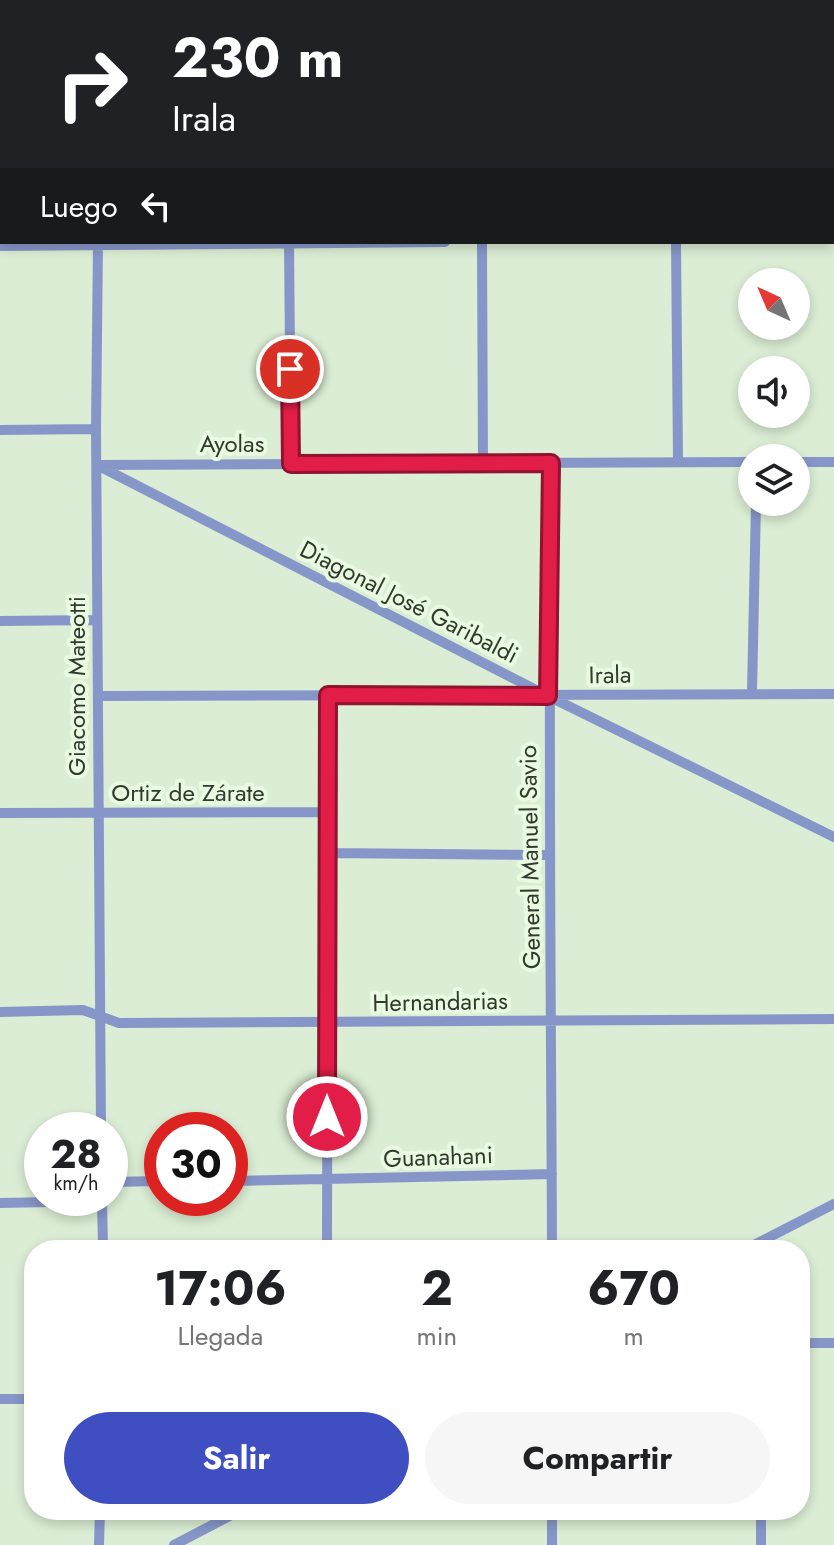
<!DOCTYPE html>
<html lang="es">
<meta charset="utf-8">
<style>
body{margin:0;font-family:Jost,sans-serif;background:#f6f6f6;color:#202124;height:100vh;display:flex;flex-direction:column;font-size:30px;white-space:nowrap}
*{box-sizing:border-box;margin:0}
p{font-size:26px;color:#757577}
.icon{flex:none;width:44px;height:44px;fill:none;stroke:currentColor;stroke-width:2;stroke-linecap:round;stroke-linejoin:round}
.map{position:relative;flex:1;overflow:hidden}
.panel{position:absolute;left:24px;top:1240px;width:786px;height:280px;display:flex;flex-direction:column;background:#fff;border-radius:32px;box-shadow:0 4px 12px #0003}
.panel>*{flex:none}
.guide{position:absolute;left:0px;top:0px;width:834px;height:244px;box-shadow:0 4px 12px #0003;background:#202124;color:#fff;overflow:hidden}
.needle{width:52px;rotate:316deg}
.buttons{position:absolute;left:738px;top:268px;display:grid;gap:16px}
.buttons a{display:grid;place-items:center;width:72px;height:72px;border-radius:50%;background:#fff;box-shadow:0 4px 12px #0003;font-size:40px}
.speed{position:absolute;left:24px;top:1112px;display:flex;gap:16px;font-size:40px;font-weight:700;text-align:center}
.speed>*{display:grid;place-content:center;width:104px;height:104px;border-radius:50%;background:#fff;box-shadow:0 4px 12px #0003;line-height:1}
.speed small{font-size:20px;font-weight:400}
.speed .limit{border:12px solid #d22;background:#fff;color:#111}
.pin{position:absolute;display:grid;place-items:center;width:68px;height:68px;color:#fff;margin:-34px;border:4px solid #fff;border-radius:50%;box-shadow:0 2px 8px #0007}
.me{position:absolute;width:88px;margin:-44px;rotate:0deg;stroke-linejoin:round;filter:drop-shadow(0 0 6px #0008)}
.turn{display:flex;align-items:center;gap:28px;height:168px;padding:0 40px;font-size:36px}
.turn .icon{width:104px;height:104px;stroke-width:2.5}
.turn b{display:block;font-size:56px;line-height:68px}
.then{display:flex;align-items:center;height:76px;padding:0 40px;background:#0003;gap:16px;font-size:30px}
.eta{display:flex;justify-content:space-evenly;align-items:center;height:136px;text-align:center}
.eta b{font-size:48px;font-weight:700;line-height:56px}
.primary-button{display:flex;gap:16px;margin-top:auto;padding:16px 40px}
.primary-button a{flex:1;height:92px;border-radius:48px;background:#3f4fc2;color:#fff;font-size:32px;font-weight:700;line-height:92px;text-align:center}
.primary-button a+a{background:#f6f6f6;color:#202124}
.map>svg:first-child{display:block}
</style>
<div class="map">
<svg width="834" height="1545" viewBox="0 0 834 1545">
<rect width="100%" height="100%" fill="#dbedd4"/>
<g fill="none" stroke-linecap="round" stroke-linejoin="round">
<!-- minor -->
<path stroke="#8796c8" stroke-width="10" d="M97 0V2
M288 0V2
M482 0V2
M673 0V2
M832 42H834
M0 48H2
M832 239H834
M98 242 96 429 101 1130
M289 242 291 464
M482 242 483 464
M676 242 678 461
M0 246 445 242
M0 430 96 429
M796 462H834
M551 463C548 726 551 988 552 1250
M97 465 548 696 834 837
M99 465 752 462
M0 621 97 620
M752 693 756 502
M99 696 834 694
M0 813 328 812
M328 853 549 855
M0 1012 83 1010 119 1023 834 1019
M230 1181 552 1174
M110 1182 162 1181
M102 1198 103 1250
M0 1203 101 1201
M327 1250 328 695
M744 1250 834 1204
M800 1343H834
M0 1399H34
M552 1510V1545
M761 1510V1545
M99 1545 100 1510
M174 1545 241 1510"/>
</g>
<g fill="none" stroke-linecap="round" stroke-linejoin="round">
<!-- route casing -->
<g stroke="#92132f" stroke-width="20">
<path id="route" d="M290 369 291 464 551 463 548 696 328 695 327 1117"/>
</g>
<!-- route -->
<use href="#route" stroke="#e11d48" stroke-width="14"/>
</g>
<g text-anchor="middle" stroke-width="8" stroke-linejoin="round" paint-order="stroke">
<!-- street labels -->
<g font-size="24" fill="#32392f" stroke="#e8fbe1">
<text x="232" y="452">Ayolas</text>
<text transform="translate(409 602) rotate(27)" y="8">Diagonal José Garibaldi</text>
<text transform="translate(610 675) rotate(-1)" y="8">Irala</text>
<text transform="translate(77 686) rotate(-90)" y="8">Giacomo Mateotti</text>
<text x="188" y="801">Ortiz de Zárate</text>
<text transform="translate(530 857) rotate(-91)" y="8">General Manuel Savio</text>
<text transform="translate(440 1002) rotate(-1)" y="8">Hernandarias</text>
<text transform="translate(438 1157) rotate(-2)" y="8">Guanahani</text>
</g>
</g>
</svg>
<div class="buttons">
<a><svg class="needle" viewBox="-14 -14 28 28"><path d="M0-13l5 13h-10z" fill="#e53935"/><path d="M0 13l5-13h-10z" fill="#757577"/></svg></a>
<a><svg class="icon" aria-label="sound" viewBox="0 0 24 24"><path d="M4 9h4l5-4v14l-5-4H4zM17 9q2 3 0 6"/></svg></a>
<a><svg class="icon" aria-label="layers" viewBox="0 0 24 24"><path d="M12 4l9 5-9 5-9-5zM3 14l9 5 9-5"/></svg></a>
</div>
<div class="speed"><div>28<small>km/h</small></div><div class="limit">30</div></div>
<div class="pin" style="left:290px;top:369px;background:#d93025"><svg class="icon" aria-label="arrive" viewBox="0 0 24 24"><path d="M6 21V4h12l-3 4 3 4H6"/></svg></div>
<svg class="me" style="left:327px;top:1117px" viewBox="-20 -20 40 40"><circle r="17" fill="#e11d48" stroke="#fff" stroke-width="3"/><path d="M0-11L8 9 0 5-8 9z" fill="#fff"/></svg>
<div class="guide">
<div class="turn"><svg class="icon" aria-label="right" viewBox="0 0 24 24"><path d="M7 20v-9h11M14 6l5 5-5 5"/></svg><div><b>230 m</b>Irala</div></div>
<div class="then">Luego<svg class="icon" aria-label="left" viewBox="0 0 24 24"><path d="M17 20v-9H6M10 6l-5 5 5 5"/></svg></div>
</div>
<section class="panel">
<div class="eta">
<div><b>17:06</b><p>Llegada</p></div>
<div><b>2</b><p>min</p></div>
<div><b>670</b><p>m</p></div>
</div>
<div class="primary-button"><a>Salir</a><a>Compartir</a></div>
</section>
</div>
